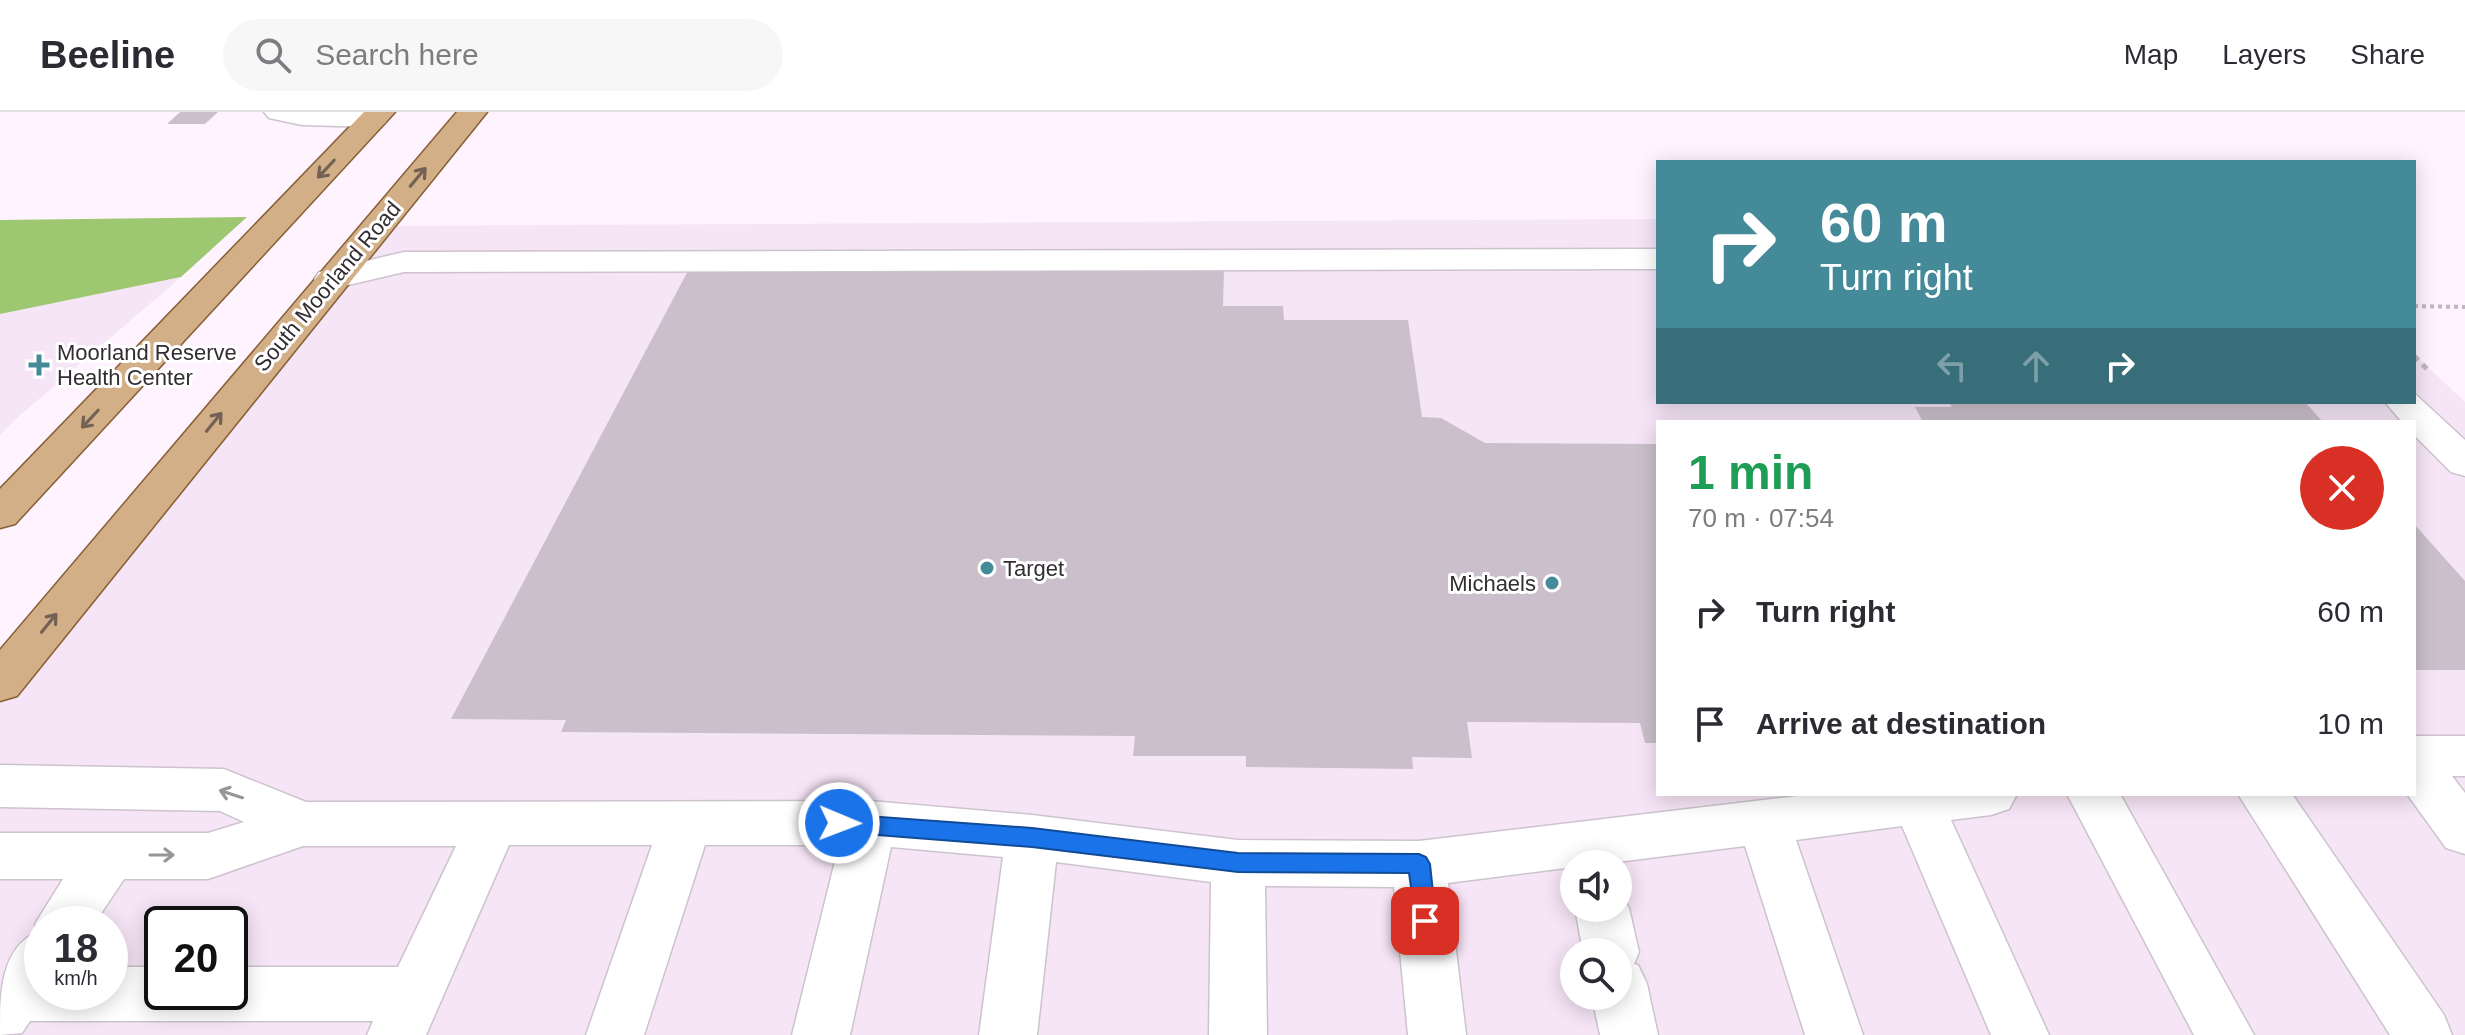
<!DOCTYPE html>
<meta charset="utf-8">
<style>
body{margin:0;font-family:Arial,sans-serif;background:#f7f7f7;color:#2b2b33;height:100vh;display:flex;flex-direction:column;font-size:30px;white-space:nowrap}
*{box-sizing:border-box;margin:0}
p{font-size:26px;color:#7c7c81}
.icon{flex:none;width:44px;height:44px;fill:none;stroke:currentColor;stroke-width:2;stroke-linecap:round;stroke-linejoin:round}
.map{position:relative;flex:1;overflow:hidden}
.drawer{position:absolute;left:1656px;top:308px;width:760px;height:376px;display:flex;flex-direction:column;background:#fff;border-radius:0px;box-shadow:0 4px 20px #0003}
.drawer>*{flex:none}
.guide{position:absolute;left:1656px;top:48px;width:760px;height:244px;border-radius:0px;box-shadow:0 4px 20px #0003;background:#458a98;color:#fff;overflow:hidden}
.controls{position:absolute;left:1560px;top:738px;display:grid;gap:16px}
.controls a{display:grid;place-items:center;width:72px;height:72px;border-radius:50%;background:#fff;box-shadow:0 4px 20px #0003;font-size:40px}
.speed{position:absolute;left:24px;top:794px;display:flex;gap:16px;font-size:40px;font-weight:700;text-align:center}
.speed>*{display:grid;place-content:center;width:104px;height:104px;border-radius:50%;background:#fff;box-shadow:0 4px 20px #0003;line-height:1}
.speed small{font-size:20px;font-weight:400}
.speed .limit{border:4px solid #111;border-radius:12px;background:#fff;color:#111}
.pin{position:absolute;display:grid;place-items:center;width:68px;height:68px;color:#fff;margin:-34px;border-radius:16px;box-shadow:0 4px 12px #0006}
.me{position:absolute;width:88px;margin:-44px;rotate:91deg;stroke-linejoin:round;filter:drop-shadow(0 0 6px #0008)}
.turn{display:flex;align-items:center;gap:28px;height:168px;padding:0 32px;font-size:36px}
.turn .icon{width:104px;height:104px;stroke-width:2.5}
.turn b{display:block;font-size:56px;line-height:68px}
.lanes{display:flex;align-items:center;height:76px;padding:0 32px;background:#0003;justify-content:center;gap:40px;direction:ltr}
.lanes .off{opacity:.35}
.round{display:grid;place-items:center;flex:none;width:84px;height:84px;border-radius:42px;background:#f7f7f7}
.headline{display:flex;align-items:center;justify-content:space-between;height:136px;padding:0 32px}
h1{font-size:48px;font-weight:600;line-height:60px;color:#1e9e55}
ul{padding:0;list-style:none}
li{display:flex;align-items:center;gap:24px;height:112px;padding:0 32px}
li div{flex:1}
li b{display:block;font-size:30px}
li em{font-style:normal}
header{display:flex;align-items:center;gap:48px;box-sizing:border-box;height:112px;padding:0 40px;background:#fff;border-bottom:2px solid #e1e1e2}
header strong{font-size:38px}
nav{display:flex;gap:44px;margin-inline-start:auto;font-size:28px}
.search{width:560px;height:72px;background:#f7f7f7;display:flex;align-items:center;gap:20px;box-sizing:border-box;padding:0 28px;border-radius:44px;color:#7c7c81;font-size:30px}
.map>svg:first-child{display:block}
</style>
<header>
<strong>Beeline</strong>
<div class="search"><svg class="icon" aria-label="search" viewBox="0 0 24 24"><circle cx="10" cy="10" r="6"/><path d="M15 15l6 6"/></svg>Search here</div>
<nav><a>Map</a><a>Layers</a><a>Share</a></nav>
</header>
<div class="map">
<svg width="2465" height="923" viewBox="0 0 2465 923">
<rect width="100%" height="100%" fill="#fef3ff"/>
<!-- built -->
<path fill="#f6e5f7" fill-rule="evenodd" d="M1658 107V290H2414V242L2465 290V923H0V571L376 114ZM1658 310H2414V682H1658ZM1574 752H1618V796H1574ZM42 812H110V880H42ZM162 812H230V880H162ZM1574 840H1618V884H1574Z
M181 165 18 305 0 323V202Z"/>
<!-- forest -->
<path fill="#9ec772" d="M247 105 181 165 0 202V108Z"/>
<!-- building -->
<path fill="#cabfca" d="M180 0H218L205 12H167Z
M690 155 1224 157 1223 194H1283L1284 208H1408L1422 305 1441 306 1485 331 1658 332V631H1645L1640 611 1467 610 1472 646 1412 645 1413 657 1246 655V644H1133L1135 624 561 620 566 608 451 607Z
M1949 290H2305L2323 310H1923L1915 295H1952Z
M2414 412 2465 469V558H2414Z"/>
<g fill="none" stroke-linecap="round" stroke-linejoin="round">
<!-- minor casing -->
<g stroke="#cdc3ce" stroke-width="3">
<path id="minor" d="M264 0H384L389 6 384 12 374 15 302 13 269 6Z
M1658 137V157L404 160 331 177 319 174 314 167 319 160 404 140Z
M2414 281 2465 328V364L2451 360 2414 323V310H2402L2385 290H2414Z
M2414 624H2465V664H2452L2465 681V742L2446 736 2407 682H2414Z
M0 653 224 657 306 690 870 689 1032 703 1238 728 1419 729 1814 682H2017L2009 697 1991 703 1951 708 2049 923H1991L1902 714 1796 728 1863 923H1805L1745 734 1601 752H1574V755L1448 771 1466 923H1408L1394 775 1265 774 1267 923H1209L1211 770 1056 750 1037 923H979L1003 745 891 735 850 923H792L839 733H705L644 923H586L652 733H509L426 923H367L373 909H30L22 921 0 923C0 881 0 837 38 819L35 812 63 767H0V721H208L244 710 220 699 0 695ZM303 734H456L398 855H230V880H162V855H110V880H42V812H94L124 767H208Z
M2067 682H2120L2254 923H2194Z
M2238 682H2292L2444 903 2452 923H2390Z
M1618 778 1629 796 1639 840 1634 852 1638 853 1647 872 1658 923H1600L1592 884H1618V840H1583L1575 796H1618Z"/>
</g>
<!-- major casing -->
<g stroke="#865f34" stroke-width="3">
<path id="major" d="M364 0H395L15 412 0 416V377Z
M457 0H487L17 584 0 589V538Z"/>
</g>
<!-- path-far1 -->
<path stroke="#c0b7c1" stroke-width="4" stroke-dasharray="4 4" stroke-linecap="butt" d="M2414 194 2465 195"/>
<!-- path -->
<path stroke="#c0b7c1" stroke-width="5" stroke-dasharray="6 6" stroke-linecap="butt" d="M2414 244 2430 260"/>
<!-- minor -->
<use href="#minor" fill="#fff" fill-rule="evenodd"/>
<!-- major -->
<use href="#major" fill="#d2af86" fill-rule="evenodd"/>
</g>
<!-- one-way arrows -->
<defs><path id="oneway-shaft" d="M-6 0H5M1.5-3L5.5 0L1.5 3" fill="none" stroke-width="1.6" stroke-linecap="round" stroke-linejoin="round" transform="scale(2)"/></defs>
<g stroke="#726154">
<use href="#oneway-shaft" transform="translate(326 57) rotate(133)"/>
<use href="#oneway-shaft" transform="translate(418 65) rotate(-50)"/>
<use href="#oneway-shaft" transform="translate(90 307) rotate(133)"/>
<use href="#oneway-shaft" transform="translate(214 310) rotate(-51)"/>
<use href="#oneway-shaft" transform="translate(49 511) rotate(-51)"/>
</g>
<g stroke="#989698">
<use href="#oneway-shaft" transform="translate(231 682) rotate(-162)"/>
<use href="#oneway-shaft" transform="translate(162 743)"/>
</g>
<!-- route -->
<path fill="#1a73e8" stroke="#114b97" stroke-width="2" d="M839 702 1032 716 1238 741 1419 742 1426 745 1430 752 1436 809 1433 816 1425 819 1417 816 1409 761 1238 760 1032 735 839 720 832 717 828 711 832 704Z"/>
<!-- markers -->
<g fill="#458a98" stroke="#fff" stroke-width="3">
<path d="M35 241h8v8h8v8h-8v8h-8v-8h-8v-8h8z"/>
<circle cx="987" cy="456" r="8"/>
<circle cx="1552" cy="471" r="8"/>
</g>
<g text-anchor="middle" stroke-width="6" stroke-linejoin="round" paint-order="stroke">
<!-- street labels -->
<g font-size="22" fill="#322d32" stroke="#fff">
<text transform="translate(327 174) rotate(-50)" y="8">South Moorland Road</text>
</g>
<!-- poi labels -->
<g font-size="22" fill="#322d32" stroke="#fff" text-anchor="start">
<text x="57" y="248">Moorland Reserve<tspan x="57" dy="25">Health Center</tspan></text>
<text x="1003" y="464">Target</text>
<text x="1536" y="479" text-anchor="end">Michaels</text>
</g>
</g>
</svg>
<div class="controls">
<a><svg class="icon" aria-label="sound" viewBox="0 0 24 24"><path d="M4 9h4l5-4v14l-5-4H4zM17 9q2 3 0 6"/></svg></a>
<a><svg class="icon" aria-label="search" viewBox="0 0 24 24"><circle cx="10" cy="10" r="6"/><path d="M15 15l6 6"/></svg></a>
</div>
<div class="speed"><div>18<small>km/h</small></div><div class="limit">20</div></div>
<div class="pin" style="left:1425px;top:809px;background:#d93025"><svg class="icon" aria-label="arrive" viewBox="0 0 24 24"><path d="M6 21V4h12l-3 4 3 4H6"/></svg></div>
<svg class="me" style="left:839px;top:711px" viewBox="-20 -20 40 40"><circle r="17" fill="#1a73e8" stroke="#fff" stroke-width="3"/><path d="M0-11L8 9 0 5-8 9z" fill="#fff"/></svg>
<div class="guide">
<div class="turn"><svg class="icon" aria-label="right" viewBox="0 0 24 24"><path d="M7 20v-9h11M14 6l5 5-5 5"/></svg><div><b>60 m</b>Turn right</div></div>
<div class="lanes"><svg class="icon off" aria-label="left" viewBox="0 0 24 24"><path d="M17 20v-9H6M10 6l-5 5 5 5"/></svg><svg class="icon off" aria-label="ahead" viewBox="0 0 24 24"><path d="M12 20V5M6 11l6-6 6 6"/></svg><svg class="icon" aria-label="right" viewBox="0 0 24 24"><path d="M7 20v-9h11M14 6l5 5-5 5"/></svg></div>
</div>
<section class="drawer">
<div class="headline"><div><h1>1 min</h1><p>70 m · 07:54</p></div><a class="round" style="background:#d93025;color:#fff"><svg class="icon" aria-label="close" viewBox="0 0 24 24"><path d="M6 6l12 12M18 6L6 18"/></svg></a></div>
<ul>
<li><svg class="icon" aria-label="right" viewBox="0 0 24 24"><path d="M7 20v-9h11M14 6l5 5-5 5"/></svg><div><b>Turn right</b></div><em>60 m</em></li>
<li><svg class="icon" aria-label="arrive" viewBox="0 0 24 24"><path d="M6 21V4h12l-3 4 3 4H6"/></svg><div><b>Arrive at destination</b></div><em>10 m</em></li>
</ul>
</section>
</div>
